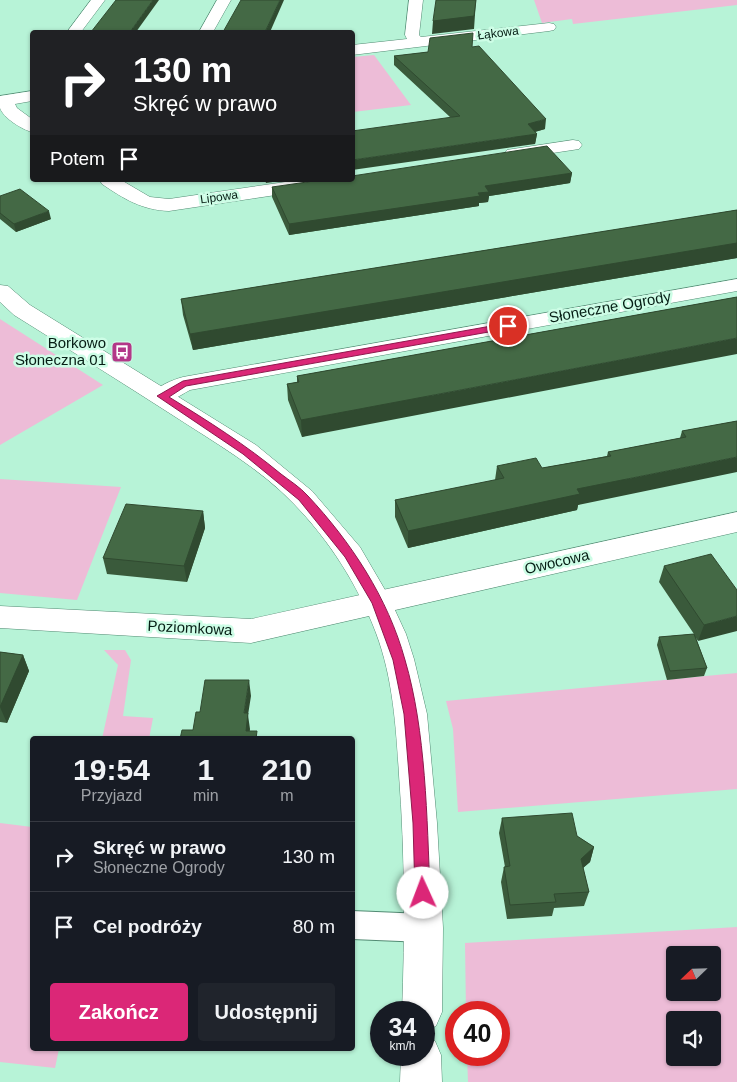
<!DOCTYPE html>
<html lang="pl">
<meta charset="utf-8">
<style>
body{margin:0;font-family:Helvetica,sans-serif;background:#20242c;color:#f1f3f6;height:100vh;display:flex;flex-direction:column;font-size:19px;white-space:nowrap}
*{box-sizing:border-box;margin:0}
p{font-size:16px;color:#9ea1a6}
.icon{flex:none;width:28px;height:28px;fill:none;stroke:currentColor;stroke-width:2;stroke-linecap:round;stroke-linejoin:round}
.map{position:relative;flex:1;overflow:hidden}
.sheet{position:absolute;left:30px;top:736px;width:325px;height:315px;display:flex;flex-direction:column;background:#171b24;border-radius:5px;box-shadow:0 1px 4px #0004}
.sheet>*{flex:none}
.guide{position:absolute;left:30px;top:30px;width:325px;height:152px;border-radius:5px;box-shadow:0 1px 4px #0004;background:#202124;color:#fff;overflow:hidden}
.needle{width:32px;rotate:247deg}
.buttons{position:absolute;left:666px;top:946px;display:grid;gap:10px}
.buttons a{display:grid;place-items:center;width:55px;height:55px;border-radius:5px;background:#171b24;box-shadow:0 1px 4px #0004;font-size:25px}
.speed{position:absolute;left:370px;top:1001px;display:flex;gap:10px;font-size:25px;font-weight:700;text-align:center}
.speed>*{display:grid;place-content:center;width:65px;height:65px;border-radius:50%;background:#171b24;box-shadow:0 1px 4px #0004;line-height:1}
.speed small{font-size:12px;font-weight:400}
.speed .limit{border:8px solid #d22;background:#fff;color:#111}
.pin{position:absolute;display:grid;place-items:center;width:42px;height:42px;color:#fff;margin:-21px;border:2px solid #fff;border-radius:50%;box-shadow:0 1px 5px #0007}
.me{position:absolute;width:55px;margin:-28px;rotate:358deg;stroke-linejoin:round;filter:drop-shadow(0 0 4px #0008)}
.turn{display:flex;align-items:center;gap:18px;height:105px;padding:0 20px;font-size:22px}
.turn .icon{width:65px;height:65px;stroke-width:2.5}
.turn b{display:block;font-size:35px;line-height:42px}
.then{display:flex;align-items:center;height:48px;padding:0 20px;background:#0003;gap:10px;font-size:19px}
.eta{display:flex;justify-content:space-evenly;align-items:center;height:85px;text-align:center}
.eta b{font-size:30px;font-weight:700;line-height:35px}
.primary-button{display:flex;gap:10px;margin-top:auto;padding:10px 20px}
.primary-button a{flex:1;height:58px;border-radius:5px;background:#db2777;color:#fff;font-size:20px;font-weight:700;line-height:58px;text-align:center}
.primary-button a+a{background:#20242c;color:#f1f3f6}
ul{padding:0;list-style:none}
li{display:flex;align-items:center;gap:15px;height:70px;padding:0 20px;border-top:1px solid #363941}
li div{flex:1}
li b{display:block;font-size:19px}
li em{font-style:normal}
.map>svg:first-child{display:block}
</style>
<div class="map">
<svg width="737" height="1082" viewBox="0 0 737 1082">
<rect width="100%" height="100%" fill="#b7f3d7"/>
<!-- green -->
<path fill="#edbcd7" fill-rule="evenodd" d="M534 0H737V5L573 24 572 19 542 23Z
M374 55 411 105 353 112V57Z
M0 319 103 385 0 445Z
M0 479 121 487 77 600 0 593Z
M104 650H125L131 660 123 716 153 718 149 739H102L118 665Z
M737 673V789L458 812 453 729 446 701Z
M0 823 32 827V1049H59L55 1068 0 1062Z
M737 927V1082H468L467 1055H499V1012H466L465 943ZM675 955H712V992H675ZM675 1020H712V1058H675Z"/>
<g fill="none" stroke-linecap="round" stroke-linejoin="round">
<!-- service casing -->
<g stroke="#528b73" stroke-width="2">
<path id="service" d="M352 911 424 914 434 918 438 928 434 938 424 942 352 939Z"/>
</g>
<!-- minor casing -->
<g stroke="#528b73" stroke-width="1">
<path id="minor" d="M91 0H105L81 32H67Z
M217 0H231L213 32H199Z
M409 0H423L419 35 421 37 549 23 554 24 556 27 554 30 549 31 352 55V45L407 39 405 35Z
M32 91V101L15 104 17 108 32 119V132C23 130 3 118 0 108 0 105 0 100 0 96Z
M573 140 579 141 582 145 579 149 513 159 507 158 504 154 507 150 513 149Z
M100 180H121L150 197 169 199 299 180H345L343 184 336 186 169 211C142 210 124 199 102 184Z
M737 279V291L190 390C177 397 168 405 154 401L150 396C157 386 172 380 183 377Z
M737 512V532L251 643 0 628V606L251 619Z"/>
</g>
<!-- tertiary casing -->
<g stroke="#528b73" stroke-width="1">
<path id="tertiary" d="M0 285 8 286 30 305 256 445 312 491 360 547 388 595 406 634 414 659 427 714 437 823 443 928 442 1012 436 1026 424 1031V1012H402C405 933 405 854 399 775 396 727 393 678 376 633 358 585 329 540 294 504 261 469 214 442 174 416 121 382 67 348 14 315L0 302Z
M424 1036 435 1041 441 1055 442 1082H400L401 1055H424Z"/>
</g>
<!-- service -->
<use href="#service" fill="#fff" fill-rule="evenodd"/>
<!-- minor -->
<use href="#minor" fill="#fff" fill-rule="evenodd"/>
<!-- tertiary -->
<use href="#tertiary" fill="#fff" fill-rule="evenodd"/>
</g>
<!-- wall -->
<path fill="#3a5a3b" d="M472 47 545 129 535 132 537 134 535 144 450 117 394 65V56Z
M572 173 570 183 489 196 488 202 479 203V206L289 235 272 197V187Z
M0 196 51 219 16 232 0 219Z
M737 210V258L193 350 183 315 181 299Z
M737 297 302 437 288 400 287 384 297 382V376Z
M737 421 578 505 577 510 408 548 395 517V500L495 480 497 466 542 468 607 456 608 452 680 438 682 431Z
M203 511 205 528 187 582 107 574 103 558Z
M664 566 737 590 698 641 696 638 707 668 704 676 667 680 657 645 659 637 694 634 659 582Z
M0 652 23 655 29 671 7 723 0 722Z
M502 818 577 836 594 847 590 862 583 868 589 892 584 906 554 908 552 916 507 919 501 882 504 867H505L499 833Z"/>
<!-- shaded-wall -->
<path fill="#304a30" d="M153 0H159L136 32H130Z
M280 0H284L270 32H265Z
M476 0 474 29 432 34 433 21Z
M546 119 545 129 527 134 528 124Z
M537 134 535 144 352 170V160Z
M572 173 570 183 489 196 488 202 479 203V206L289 235V224L478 193 485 186Z
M265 180H286L266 183Z
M49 211 51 219 16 232 14 224Z
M737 243V258L193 350 190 334Z
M737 338V354L302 437 301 420Z
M737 457V472L578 505 577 510 408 548V531L577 489Z
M203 511 205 528 187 582 184 566Z
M737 616V631L698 641 704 625Z
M23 655 29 671 7 723 0 707Z
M249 680 251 696 248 715 250 729 249 739 246 731 244 713Z
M594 847 590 862 577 873 581 859Z"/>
<!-- building -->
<path fill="#446945" stroke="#304a30" d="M116 0H153L130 32H91Z
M241 0H280L265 32H223Z
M436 0H476L474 16 433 21Z
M473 33 472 47 479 46 546 119 528 124 537 134 352 160V131L460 116 394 56 428 52 430 38Z
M547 146 572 173 485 186 489 192 478 193 480 196 289 224 272 187 321 180H352V176Z
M20 189 49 211 14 224 0 213V196Z
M737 210V243L190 334 181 299Z
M737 297V338L301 420 287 384 299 382 297 376Z
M737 421V457L577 489 580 494 408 531 395 500 504 478 497 466 536 458 542 468 611 456 608 452 686 437 682 431Z
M126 504 203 511 184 566 103 558Z
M711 554 737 590V616L704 625 664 566Z
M694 634 707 668 670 671 659 637Z
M0 652 23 655 0 707Z
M205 680H249L244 713H248L246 731H257L256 739H180L182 730H193L196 712H200Z
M572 813 577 836 594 847 581 859 589 892 554 894 556 902 510 905 504 867 510 866 502 818Z"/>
<!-- route -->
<path fill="#db2777" stroke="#8e194d" d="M508 323 512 326 511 328 186 386 169 397C208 421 246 445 281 474 290 481 300 487 308 496 351 542 388 598 405 660 426 731 427 819 430 893L428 898 423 900 417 898 415 893 413 823 404 714 393 660 372 603 345 557 299 500 243 454 157 396 183 381Z"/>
<!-- icons -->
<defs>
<g id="bus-square" transform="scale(1.125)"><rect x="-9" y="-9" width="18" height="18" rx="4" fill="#b33788" stroke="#cdfde6"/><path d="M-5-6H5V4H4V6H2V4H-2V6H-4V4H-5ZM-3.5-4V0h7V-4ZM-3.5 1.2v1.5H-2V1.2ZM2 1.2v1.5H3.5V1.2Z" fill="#fff"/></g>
</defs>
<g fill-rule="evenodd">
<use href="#bus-square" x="122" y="352"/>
</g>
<g text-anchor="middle" stroke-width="5" stroke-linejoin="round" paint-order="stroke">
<!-- far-street labels -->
<g font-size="12" fill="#061e15" stroke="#cdfde6">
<text transform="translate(498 33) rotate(-7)" y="4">Łąkowa</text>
<text transform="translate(219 197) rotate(-8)" y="4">Lipowa</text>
</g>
<!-- street labels -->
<g font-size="15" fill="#061e15" stroke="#cdfde6">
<text transform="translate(610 307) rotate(-10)" y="5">Słoneczne Ogrody</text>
<text transform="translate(557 562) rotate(-13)" y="5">Owocowa</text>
<text transform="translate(190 628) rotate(3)" y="5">Poziomkowa</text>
</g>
<!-- poi labels -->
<g font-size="15" fill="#061e15" stroke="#cdfde6" text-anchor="end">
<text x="106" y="348">Borkowo<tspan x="106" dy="17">Słoneczna 01</tspan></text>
</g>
</g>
</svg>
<div class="buttons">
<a><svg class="needle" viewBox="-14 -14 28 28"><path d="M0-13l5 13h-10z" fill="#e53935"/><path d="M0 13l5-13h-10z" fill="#9ea1a6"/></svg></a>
<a><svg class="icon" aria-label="sound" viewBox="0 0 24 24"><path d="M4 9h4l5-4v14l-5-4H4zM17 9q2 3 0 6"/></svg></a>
</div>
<div class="speed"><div>34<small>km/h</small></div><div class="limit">40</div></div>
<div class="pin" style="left:508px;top:326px;background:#d93025"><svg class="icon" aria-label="arrive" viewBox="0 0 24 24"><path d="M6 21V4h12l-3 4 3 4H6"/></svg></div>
<svg class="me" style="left:423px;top:893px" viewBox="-20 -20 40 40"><circle r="19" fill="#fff"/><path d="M0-13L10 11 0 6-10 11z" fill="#db2777"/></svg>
<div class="guide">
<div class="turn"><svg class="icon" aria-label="right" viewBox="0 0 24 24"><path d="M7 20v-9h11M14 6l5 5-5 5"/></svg><div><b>130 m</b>Skręć w prawo</div></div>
<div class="then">Potem<svg class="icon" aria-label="arrive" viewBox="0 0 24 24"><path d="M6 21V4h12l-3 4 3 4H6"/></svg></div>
</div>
<section class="sheet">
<div class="eta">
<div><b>19:54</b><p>Przyjazd</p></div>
<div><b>1</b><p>min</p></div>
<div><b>210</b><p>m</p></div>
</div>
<ul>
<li><svg class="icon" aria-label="right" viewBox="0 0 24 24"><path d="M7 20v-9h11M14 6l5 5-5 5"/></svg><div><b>Skręć w prawo</b><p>Słoneczne Ogrody</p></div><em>130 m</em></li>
<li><svg class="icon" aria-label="arrive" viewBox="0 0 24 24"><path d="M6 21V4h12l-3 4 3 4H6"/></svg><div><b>Cel podróży</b></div><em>80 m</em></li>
</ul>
<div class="primary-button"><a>Zakończ</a><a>Udostępnij</a></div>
</section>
</div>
